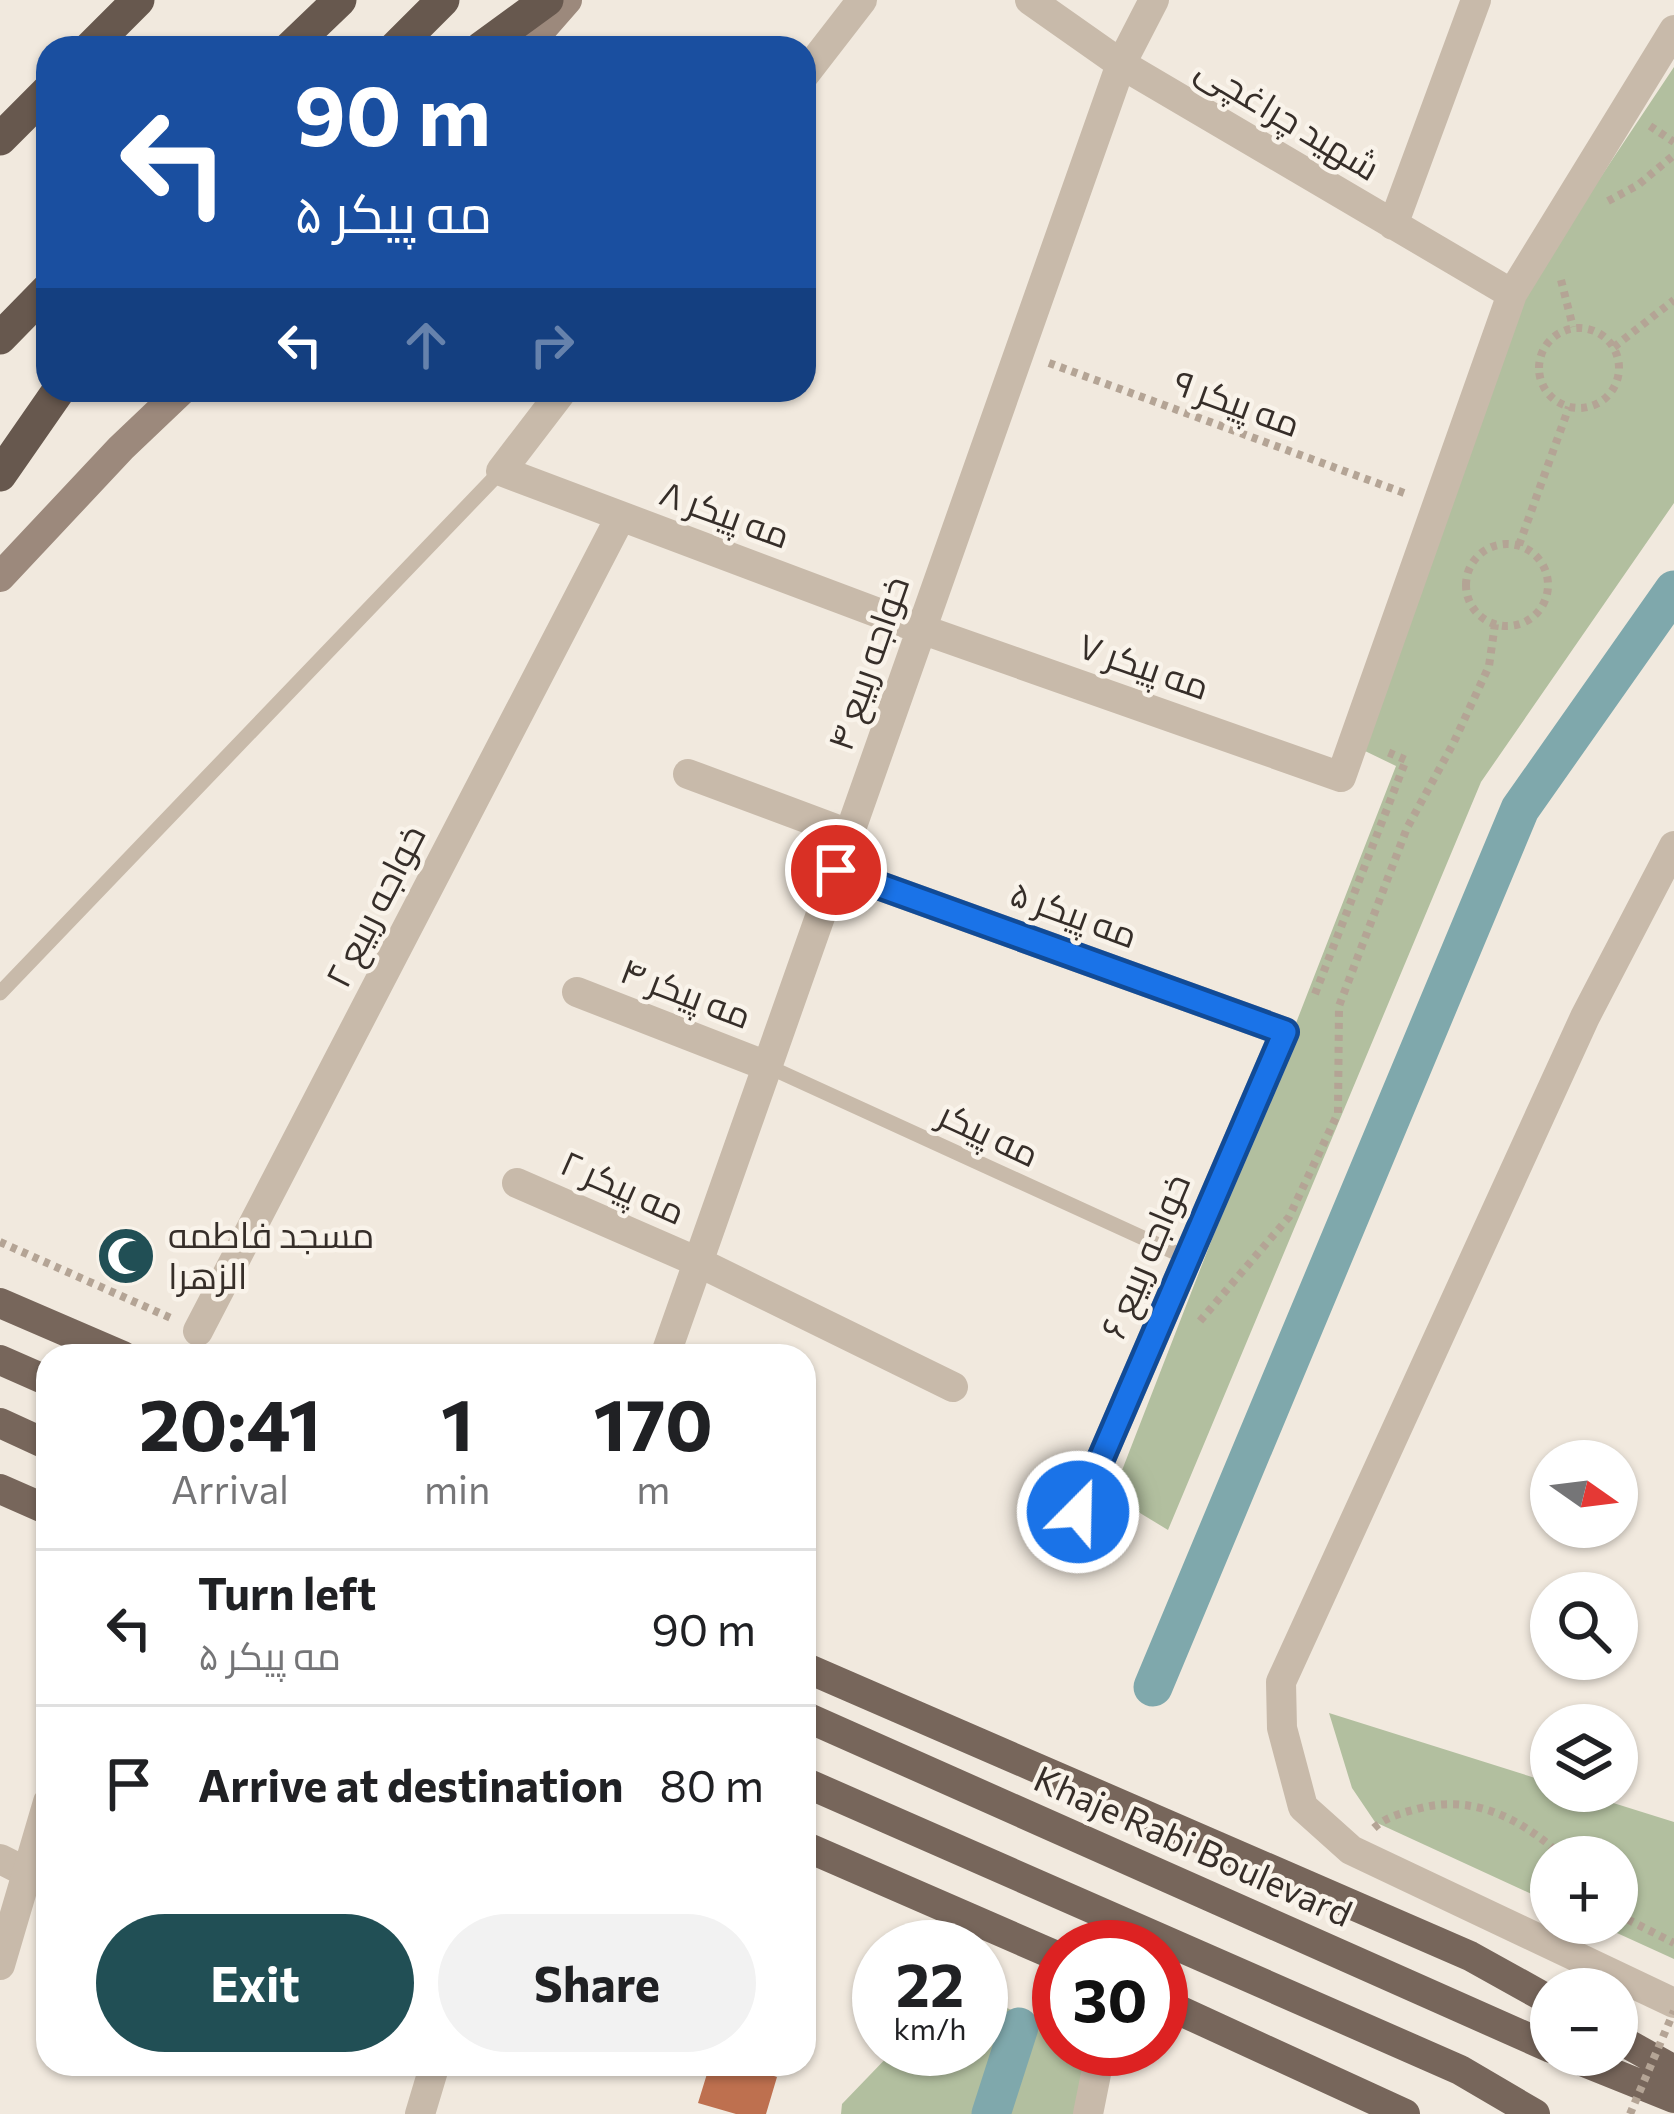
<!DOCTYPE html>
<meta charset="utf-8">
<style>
body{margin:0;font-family:Commissioner,Cairo,sans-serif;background:#f2f2f2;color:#202124;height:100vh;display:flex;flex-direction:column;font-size:45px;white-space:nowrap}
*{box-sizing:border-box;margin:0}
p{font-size:39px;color:#757577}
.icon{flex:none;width:66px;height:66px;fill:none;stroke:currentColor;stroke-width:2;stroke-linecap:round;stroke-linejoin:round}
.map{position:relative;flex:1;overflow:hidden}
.sheet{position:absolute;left:36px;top:1344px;width:780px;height:732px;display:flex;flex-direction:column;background:#fff;border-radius:36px;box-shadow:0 3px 9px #0004}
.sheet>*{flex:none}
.guide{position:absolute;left:36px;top:36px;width:780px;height:366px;border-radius:36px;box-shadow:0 3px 9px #0004;background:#1a4fa0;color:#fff;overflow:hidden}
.needle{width:78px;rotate:104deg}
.tools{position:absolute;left:1530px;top:1440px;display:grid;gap:24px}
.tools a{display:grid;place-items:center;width:108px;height:108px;border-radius:50%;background:#fff;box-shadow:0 3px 9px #0004;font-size:60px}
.speed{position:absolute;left:852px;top:1920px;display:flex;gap:24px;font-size:60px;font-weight:700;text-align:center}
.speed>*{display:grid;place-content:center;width:156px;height:156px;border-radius:50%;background:#fff;box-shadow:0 3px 9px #0004;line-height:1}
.speed small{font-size:30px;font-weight:400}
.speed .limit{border:18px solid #d22;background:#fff;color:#111}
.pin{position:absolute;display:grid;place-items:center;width:102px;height:102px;color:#fff;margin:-51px;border:6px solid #fff;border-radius:50%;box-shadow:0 3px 12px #0007}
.me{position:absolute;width:132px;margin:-66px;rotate:23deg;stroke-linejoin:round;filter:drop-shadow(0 0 9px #0008)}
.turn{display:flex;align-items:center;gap:42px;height:252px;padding:0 60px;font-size:54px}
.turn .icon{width:156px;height:156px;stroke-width:2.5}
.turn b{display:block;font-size:84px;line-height:102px}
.lanes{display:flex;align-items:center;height:114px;padding:0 60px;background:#0003;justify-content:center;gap:60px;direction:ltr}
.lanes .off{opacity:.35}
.eta{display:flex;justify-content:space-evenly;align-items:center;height:204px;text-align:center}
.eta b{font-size:72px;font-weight:700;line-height:84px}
.action{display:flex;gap:24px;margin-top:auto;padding:24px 60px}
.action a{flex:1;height:138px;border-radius:72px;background:#214f55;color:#fff;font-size:48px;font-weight:700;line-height:138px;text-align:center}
.action a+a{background:#f2f2f2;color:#202124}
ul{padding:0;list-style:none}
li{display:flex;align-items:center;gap:36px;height:156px;padding:0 60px;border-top:3px solid #e0e0e0}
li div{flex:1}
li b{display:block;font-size:45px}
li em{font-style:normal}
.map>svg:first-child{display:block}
</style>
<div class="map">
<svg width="1674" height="2114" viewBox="0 0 1674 2114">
<rect width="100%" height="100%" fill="#f1e9de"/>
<!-- green -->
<path fill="#b2bf9f" d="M1674 67V503L1481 782 1168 1530 1112 1496 1396 766 1365 751 1520 298Z
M1329 1713 1551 1783V1791H1575L1674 1822V1959L1595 1923H1617V1857H1551V1903L1375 1822 1352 1788Z
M1003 2006 1059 2033V2049H1083L1104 2074 1096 2114H841L842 2104 894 2050 981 2049V2015Z"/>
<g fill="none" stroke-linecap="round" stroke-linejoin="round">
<!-- canal -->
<path stroke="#7fa8ac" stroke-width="39" d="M1153 1687 1520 809 1674 590
M991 2114 1019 2027"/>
</g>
<!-- building -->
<path fill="#be704f" d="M710 2064H771L768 2074 777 2077 766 2114H736L698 2103Z"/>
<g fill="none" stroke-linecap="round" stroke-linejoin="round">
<!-- path -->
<path stroke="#b4a495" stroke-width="8" stroke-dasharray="6 6" stroke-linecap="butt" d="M1650 126 1674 142
M1608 201 1638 185 1674 155
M1561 280 1573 327
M1539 368a40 40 0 1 1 80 0a40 40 0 1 1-80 0Z
M1614 347 1674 300
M1049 363 1407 494
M1466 585a41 41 0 1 1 82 0a41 41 0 1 1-82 0Z
M1519 545 1569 407
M1315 994 1406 760 1385 751
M0 1242 173 1319
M1200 1321 1289 1217 1338 1113 1339 1006 1407 828 1453 744 1489 666 1495 624
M1374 1828C1386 1817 1401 1813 1417 1809 1473 1793 1522 1819 1563 1857
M1617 1914 1674 1943"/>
<!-- service -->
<path stroke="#c8baaa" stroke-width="15" d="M0 993 501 471
M767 1066 1187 1258"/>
<!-- minor -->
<path stroke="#c8baaa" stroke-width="30" d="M1030 0 1121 64 1512 294
M804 75 862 0
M1393 225 1476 0
M563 390 501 471 921 629 1341 777 1512 294 1674 30
M688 774 849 834
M836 870 1285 1032 1078 1512
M577 992 767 1066
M517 1183 698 1262 953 1387
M198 1331 621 516
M665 1356 1121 64 1154 0
M0 1859 28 1873
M420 2114 435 2064"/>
<!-- tertiary -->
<path stroke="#c8baaa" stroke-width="30" d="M1674 846 1585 1017 1281 1682 1282 1728 1303 1807 1351 1850 1674 2003
M0 1965 48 1802
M1088 2114 1101 2049"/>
<!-- secondary -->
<path stroke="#9c897c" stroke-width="30" d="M525 48 567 0
M0 577 121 448 182 390"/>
<!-- primary -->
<path stroke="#77665b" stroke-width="30" d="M0 1303 123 1356
M0 1360 48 1381
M0 1423 48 1445
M0 1489 48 1510
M804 1667 1470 1956 1551 2001
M804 1716 1551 2048
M804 1782 1460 2070 1535 2114
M804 1846 1059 1957
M1161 2002 1405 2114
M1617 2038 1674 2070
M1567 2055 1674 2098"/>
<!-- trunk -->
<path stroke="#67584e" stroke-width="33" d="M90 48 138 0
M290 48 340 0
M395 48 443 0
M481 48 547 0
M0 139 48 91
M0 338 48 289
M0 475 59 390"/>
<!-- path-bridge -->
<path stroke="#b4a495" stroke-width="8" stroke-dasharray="6 6" stroke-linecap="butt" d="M1630 2114 1674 2011"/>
</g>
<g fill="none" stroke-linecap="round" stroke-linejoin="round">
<!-- route casing -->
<g stroke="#114b97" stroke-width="30">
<path id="route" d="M836 870 1285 1032 1078 1512"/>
</g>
<!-- route -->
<use href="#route" stroke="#1a73e8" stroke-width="21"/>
</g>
<!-- icons -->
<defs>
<g id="mosque-disc" transform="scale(3)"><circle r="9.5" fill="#214f55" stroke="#f9f3ea"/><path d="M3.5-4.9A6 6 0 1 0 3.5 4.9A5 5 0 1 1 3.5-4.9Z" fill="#fff"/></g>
</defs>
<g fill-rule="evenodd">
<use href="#mosque-disc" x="126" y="1256"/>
</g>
<g text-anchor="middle" stroke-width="9" stroke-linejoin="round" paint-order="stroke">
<!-- street labels -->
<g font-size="36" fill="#362e29" stroke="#f9f3ea">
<text transform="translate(1288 118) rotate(31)" y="13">شهید چراغچی</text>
<text transform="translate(1237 403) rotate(20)" y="13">مه پیکر ۹</text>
<text transform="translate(725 514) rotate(20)" y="13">مه پیکر ۸</text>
<text transform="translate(868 663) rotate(-71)" y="13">خواجه ربیع ۴</text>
<text transform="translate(1144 666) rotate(19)" y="13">مه پیکر ۷</text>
<text transform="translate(375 906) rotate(-63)" y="13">خواجه ربیع ۲</text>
<text transform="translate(1074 914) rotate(20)" y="13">مه پیکر ۵</text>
<text transform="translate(686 993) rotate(21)" y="13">مه پیکر ۴</text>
<text transform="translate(989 1134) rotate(25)" y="13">مه پیکر</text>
<text transform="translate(623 1187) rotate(24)" y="13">مه پیکر ۲</text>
<text transform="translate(1145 1256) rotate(-67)" y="13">خواجه ربیع ۶</text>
<text transform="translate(1193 1846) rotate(24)" y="13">Khaje Rabi Boulevard</text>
</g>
<!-- poi labels -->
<g font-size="36" fill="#362e29" stroke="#f9f3ea" text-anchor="start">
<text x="168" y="1248">مسجد فاطمه<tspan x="168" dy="41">الزهرا</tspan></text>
</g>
</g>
</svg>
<div class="tools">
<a><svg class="needle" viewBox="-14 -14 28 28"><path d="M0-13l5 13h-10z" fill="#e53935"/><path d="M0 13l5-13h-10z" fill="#757577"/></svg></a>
<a><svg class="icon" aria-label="search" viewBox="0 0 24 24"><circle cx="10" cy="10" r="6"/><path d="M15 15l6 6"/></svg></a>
<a><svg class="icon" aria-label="layers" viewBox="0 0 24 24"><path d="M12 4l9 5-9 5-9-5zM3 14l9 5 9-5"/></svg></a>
<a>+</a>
<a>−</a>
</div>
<div class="speed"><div>22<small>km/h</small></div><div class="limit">30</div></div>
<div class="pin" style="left:836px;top:870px;background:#d93025"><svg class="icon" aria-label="arrive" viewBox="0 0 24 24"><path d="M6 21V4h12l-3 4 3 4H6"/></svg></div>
<svg class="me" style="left:1078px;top:1512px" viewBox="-20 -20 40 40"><circle r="17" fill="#1a73e8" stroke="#fff" stroke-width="3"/><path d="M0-11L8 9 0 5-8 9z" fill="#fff"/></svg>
<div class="guide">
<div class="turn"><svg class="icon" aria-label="left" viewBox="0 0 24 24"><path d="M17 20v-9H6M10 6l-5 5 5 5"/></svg><div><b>90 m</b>مه پیکر ۵</div></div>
<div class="lanes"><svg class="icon" aria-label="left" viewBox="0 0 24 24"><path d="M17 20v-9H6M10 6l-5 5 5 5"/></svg><svg class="icon off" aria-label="ahead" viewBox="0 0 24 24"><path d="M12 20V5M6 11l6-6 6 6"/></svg><svg class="icon off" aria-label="right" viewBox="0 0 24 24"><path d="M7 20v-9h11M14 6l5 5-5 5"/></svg></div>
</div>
<section class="sheet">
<div class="eta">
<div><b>20:41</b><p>Arrival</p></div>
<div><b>1</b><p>min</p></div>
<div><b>170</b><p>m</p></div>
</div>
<ul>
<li><svg class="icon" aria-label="left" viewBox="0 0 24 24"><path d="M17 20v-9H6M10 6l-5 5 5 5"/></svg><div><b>Turn left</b><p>مه پیکر ۵</p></div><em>90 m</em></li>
<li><svg class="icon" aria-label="arrive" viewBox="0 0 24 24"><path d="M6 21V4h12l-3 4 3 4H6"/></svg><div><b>Arrive at destination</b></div><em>80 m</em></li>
</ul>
<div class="action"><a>Exit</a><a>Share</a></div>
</section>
</div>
